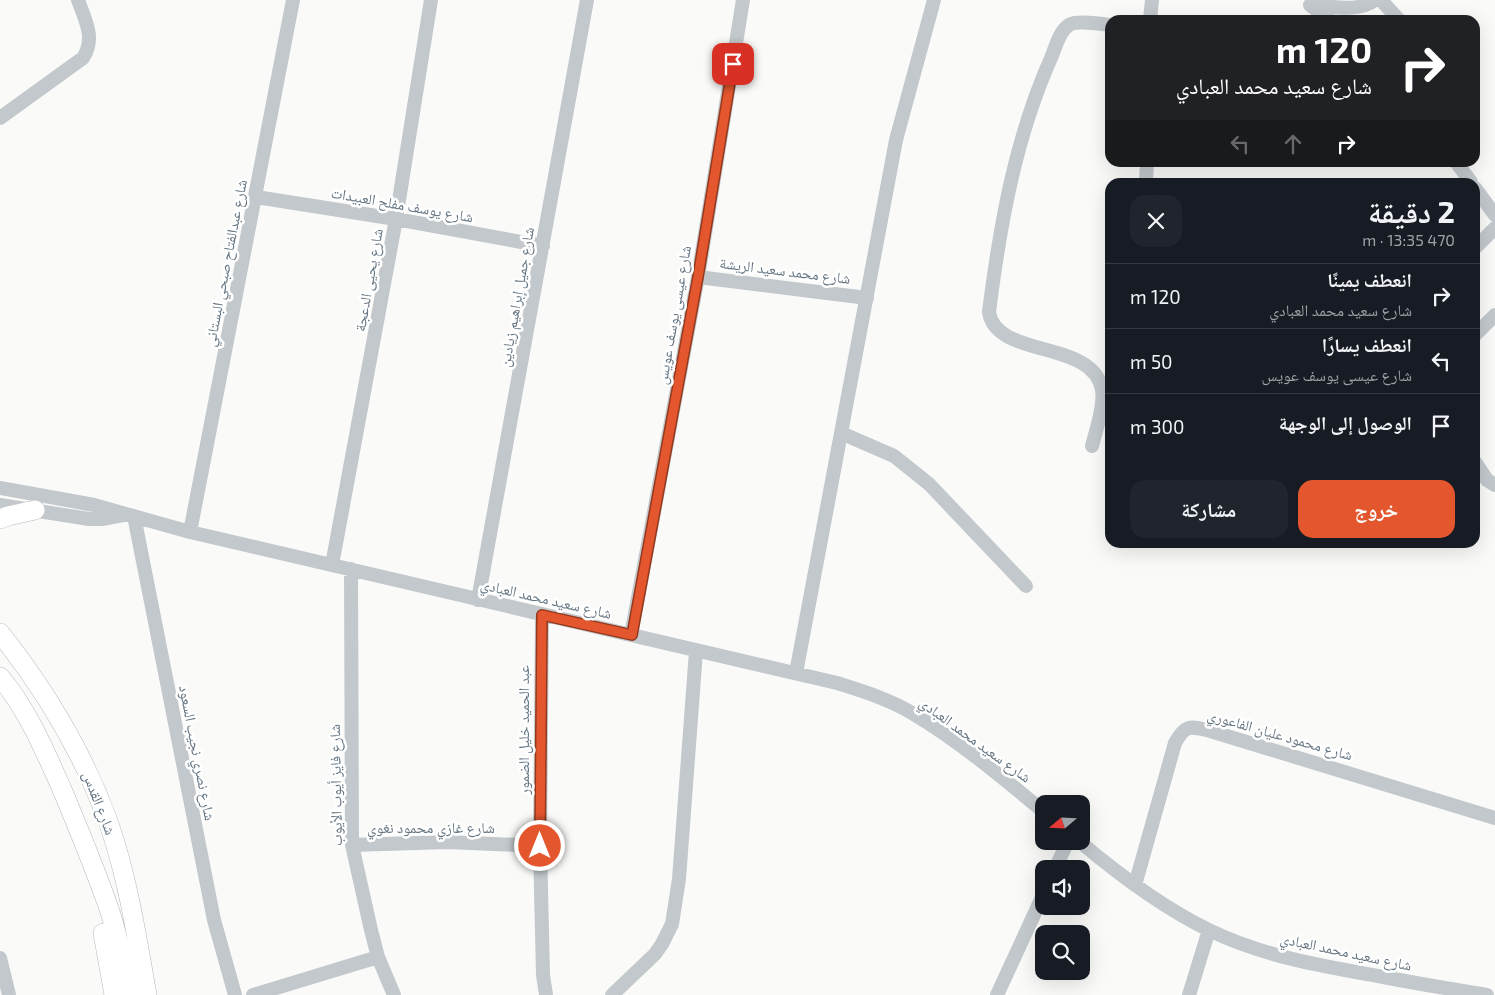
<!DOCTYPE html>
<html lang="ar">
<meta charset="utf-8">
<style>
body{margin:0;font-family:"Exo 2","Noto Naskh Arabic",sans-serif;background:#20242c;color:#f1f3f6;direction:rtl;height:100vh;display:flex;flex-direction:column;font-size:19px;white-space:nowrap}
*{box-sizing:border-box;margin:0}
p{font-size:16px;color:#9ea1a6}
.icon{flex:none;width:28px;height:28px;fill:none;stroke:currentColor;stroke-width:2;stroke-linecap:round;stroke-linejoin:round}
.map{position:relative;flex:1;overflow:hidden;direction:ltr}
.sheet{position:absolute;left:1105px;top:178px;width:375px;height:370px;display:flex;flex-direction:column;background:#171b24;border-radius:15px;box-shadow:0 5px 20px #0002;direction:rtl}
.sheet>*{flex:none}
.top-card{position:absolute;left:1105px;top:15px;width:375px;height:152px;border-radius:15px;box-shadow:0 5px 20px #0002;direction:rtl;background:#202124;color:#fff;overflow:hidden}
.needle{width:32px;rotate:251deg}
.buttons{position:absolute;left:1035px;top:795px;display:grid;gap:10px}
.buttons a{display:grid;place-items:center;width:55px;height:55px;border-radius:10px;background:#171b24;box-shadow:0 5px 20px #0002;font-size:25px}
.pin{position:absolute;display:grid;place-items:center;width:42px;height:42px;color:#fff;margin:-21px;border-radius:10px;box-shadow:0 2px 8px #0006}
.me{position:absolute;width:55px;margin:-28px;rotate:0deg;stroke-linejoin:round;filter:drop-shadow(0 0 4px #0008)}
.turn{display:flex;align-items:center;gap:18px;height:105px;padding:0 25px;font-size:22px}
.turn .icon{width:65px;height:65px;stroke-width:2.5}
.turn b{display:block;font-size:35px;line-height:42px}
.lanes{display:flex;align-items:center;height:48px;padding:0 25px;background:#0003;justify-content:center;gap:25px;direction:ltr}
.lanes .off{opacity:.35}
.round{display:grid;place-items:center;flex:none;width:52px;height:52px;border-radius:15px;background:#20242c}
.headline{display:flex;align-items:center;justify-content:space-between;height:85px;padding:0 25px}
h1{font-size:30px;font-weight:700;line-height:38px}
.action{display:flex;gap:10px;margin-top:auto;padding:10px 25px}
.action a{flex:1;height:58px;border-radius:15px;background:#e4572e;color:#fff;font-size:20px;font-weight:700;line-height:58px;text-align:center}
.action a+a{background:#20242c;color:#f1f3f6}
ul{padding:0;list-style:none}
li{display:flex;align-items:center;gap:15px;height:65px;padding:0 25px;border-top:1px solid #363941}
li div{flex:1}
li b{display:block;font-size:19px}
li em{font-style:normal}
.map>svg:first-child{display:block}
</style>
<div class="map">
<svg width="1495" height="995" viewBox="0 0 1495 995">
<rect width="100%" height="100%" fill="#fafaf8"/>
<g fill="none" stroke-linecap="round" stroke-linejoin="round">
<!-- highway casing -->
<g stroke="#b4b9bd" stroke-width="20">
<path id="highway" d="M0 519 8 516 35 510
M0 633C46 691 84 754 109 824 128 879 137 938 147 995
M0 677C27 709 44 749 61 787 77 825 93 864 107 903 118 932 123 964 130 995
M103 933 114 995"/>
</g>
<!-- minor -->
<path stroke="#c3c8cc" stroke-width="14" d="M1381 0 1399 20
M1310 5C1331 6 1358 13 1375 0
M1310 5 1329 20
M1150 20 1152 0
M0 118 83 58C96 38 85 20 78 0
M1456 162 1471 182
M1146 182 1147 162
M1475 188 1495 215
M256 197 396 219 543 246
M1475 248 1495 228
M698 277 867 298
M1475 335 1495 315
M841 433 894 456 929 484 1026 586
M1092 446C1096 430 1105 405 1102 390 1094 339 996 359 989 312 1000 225 1015 139 1051 58 1055 49 1059 31 1069 25 1077 20 1100 24 1110 25
M1475 462 1487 480 1495 485
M0 488 94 505 190 532 837 683C862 691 889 699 912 713 959 741 1002 777 1044 812
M0 505 89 519H102L123 515
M134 516 214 920 235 995
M190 532 293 0
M332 565 396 219 431 0
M351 569 352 845 371 930 378 957 394 995
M478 600 587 0
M542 615 540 846 543 975 546 995
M631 635 698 277 743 0
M796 673 896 140 934 0
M1079 841C1118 874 1165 909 1211 931 1263 956 1321 966 1378 976 1414 983 1450 989 1487 995
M352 845 448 842 540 846
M1055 869 1068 841
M1135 885 1175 743C1185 725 1189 726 1207 730L1495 818
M0 958 9 995
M253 995 378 957
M612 995 655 954 662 944 672 924 679 879 696 651
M997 995 1044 893
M1189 995 1209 930"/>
<!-- highway -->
<use href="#highway" stroke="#fff" stroke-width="19"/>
</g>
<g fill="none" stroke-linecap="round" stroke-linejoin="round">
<!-- route casing -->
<g stroke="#94391e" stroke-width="12">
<path id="route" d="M540 846 542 615 632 635 698 277 733 64"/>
</g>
<!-- route -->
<use href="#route" stroke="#e4572e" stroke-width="9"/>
</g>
<g text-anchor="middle" stroke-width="5" stroke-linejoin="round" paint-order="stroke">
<!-- street labels -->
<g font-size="15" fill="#657683" stroke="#fff">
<text transform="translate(402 205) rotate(10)" y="5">شارع يوسف مفلح العبيدات</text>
<text transform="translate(226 263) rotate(-79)" y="5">شارع عبدالفتاح صبحي البستاني</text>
<text transform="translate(785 271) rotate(7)" y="5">شارع محمد سعيد الريشة</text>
<text transform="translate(369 280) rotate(-80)" y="5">شارع يحيى الدعجة</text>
<text transform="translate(517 297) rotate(-80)" y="5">شارع جميل إبراهيم زيادين</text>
<text transform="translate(674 315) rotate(-80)" y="5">شارع عيسى يوسف عويس</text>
<text transform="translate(546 599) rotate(13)" y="5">شارع سعيد محمد العبادي</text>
<text transform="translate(524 730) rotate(-90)" y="5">عبد الحميد خليل الضمور</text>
<text transform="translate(1280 735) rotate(16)" y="5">شارع محمود عليان الفاعوري</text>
<text transform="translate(975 740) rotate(36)" y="5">شارع سعيد محمد العبادي</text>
<text transform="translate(197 753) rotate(79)" y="5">شارع نصري نجيب السعود</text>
<text transform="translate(336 785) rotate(-91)" y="5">شارع فايز أيوب الأيوب</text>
<text transform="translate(99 803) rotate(69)" y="5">شارع القدس</text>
<text x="431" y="833">شارع غازي محمود نغوي</text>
<text transform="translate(1346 952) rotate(12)" y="5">شارع سعيد محمد العبادي</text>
</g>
</g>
</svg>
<div class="buttons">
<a><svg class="needle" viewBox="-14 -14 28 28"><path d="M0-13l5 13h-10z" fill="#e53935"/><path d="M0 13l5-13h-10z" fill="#9ea1a6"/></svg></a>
<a><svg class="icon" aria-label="sound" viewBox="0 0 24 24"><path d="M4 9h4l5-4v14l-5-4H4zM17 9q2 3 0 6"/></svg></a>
<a><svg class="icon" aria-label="search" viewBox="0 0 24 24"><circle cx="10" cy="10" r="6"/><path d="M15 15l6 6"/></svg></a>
</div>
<div class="pin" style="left:733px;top:64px;background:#d93025"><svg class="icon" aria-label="arrive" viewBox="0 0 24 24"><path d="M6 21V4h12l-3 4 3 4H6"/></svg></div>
<svg class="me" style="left:540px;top:846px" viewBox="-20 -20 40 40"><circle r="17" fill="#e4572e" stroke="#fff" stroke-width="3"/><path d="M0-11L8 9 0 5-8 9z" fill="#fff"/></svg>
<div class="top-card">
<div class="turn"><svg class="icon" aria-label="right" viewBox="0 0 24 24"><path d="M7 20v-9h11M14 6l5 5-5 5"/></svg><div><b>120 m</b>شارع سعيد محمد العبادي</div></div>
<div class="lanes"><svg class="icon off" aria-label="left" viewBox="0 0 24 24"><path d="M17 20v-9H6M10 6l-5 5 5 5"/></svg><svg class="icon off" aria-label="ahead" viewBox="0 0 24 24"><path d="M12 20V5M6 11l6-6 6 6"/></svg><svg class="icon" aria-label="right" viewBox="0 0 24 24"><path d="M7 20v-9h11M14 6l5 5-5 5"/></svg></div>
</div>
<section class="sheet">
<div class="headline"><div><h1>2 دقيقة</h1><p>470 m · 13:35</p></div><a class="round"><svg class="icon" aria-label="close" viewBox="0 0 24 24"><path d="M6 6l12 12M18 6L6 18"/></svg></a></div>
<ul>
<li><svg class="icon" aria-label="right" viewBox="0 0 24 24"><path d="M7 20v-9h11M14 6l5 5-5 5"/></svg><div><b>انعطف يمينًا</b><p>شارع سعيد محمد العبادي</p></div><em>120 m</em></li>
<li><svg class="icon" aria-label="left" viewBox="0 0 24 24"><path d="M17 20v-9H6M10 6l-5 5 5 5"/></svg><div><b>انعطف يسارًا</b><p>شارع عيسى يوسف عويس</p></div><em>50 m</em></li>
<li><svg class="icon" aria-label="arrive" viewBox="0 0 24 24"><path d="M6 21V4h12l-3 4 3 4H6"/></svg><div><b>الوصول إلى الوجهة</b></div><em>300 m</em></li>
</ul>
<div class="action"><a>خروج</a><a>مشاركة</a></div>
</section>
</div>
